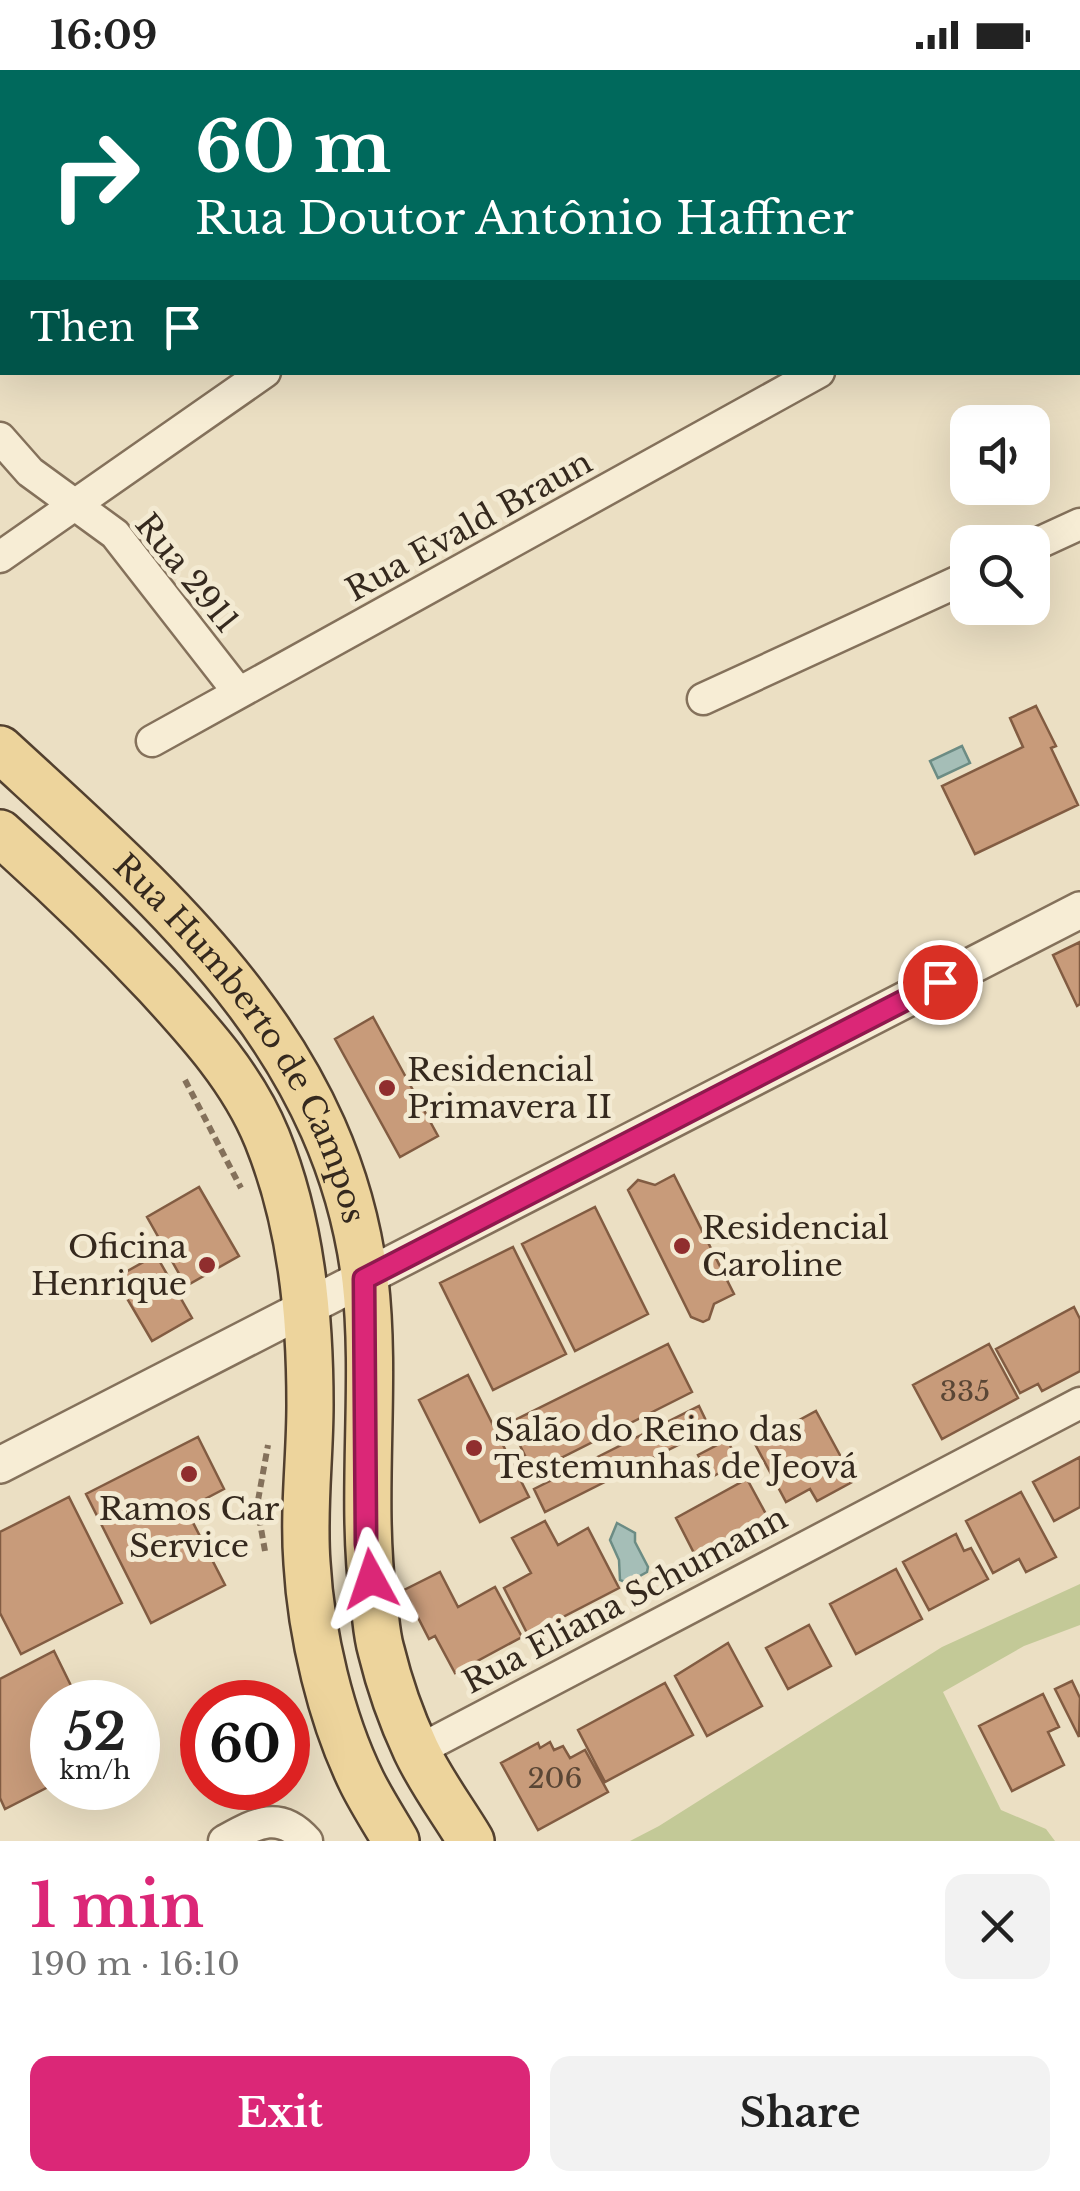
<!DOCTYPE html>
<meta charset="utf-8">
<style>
body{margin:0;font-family:"Libre Baskerville",serif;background:#f2f2f2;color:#222;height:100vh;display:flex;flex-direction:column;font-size:38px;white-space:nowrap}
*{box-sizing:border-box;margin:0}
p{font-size:32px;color:#767676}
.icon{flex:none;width:55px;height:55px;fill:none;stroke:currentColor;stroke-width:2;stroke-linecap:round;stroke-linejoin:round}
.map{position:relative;height:1771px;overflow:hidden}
.details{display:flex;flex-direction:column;background:#fff;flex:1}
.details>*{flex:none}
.guide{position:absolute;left:0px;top:0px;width:1080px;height:305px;box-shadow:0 10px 40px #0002;background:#00695c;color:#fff;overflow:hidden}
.controls{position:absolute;left:950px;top:335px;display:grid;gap:20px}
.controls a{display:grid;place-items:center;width:100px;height:100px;border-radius:20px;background:#fff;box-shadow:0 10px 40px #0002;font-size:50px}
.speed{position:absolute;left:30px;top:1610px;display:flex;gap:20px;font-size:50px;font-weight:700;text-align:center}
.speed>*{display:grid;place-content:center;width:130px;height:130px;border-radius:50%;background:#fff;box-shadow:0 10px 40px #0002;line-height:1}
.speed small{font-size:25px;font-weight:400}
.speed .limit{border:15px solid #d22;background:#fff;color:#111}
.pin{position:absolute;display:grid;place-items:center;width:85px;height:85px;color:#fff;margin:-42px;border:5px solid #fff;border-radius:50%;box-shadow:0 2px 10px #0007}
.me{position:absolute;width:110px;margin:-55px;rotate:355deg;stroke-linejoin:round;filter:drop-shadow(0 0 8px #0008)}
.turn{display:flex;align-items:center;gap:35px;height:210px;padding:0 30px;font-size:45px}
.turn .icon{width:130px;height:130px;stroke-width:2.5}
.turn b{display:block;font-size:70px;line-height:85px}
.then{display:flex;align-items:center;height:95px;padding:0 30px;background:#0003;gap:20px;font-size:38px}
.round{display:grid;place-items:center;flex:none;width:105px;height:105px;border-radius:20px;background:#f2f2f2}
.head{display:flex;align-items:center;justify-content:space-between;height:170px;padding:0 30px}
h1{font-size:60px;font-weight:700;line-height:75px;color:#db2777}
.cta{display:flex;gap:20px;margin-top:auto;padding:20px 30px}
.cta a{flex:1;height:115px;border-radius:20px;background:#db2777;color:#fff;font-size:40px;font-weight:700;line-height:115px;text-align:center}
.cta a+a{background:#f2f2f2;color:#222}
.status{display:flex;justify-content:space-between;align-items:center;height:70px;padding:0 50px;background:#fff;direction:ltr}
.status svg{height:28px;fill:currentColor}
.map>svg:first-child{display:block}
</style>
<div class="status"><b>16:09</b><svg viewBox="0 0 49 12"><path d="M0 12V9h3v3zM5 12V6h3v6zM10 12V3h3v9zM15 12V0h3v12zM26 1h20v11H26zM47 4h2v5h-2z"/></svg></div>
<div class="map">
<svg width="1080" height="1771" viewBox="0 0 1080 1771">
<rect width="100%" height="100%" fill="#ebdfc3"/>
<!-- green -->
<path fill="#c3c997" d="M1080 1514V1555L1024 1576 943 1622 1001 1740 1046 1759 1055 1771H630L659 1756 942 1577Z"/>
<!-- water -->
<path fill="#a5beb7" stroke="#6c8c84" stroke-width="2.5" d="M962 676 970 693 938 708 930 691Z
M617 1453 635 1463V1472L648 1497 647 1502 627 1513 620 1510 619 1490 610 1470Z"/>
<!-- building -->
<path fill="#c89b7a" stroke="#825c42" stroke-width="2.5" d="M1036 636 1056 676 1051 678 1078 735 975 784 942 716 1023 677 1010 648Z
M1080 872V934L1077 936 1053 885Z
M373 947 438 1066 400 1087 335 969Z
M674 1105 734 1224 714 1234 709 1249 703 1252 691 1247 628 1120 638 1110 655 1115Z
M199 1117 239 1186 186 1216 147 1147Z
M595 1137 648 1244 575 1281 522 1174Z
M513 1177 566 1284 493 1320 440 1213Z
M156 1185 192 1248 152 1271 115 1208Z
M1074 1237 1080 1249V1301L1042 1321 1038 1314 1020 1323 996 1279Z
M668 1274 692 1322 533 1402 509 1353Z
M989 1274 1018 1328 942 1369 913 1315Z
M468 1305 529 1427 480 1452 419 1330Z
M699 1336 710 1359 545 1442 534 1419Z
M816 1341 854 1411 817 1431 810 1419 786 1432 755 1374Z
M198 1367 224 1419 186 1439 225 1515 151 1553 86 1424Z
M727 1370 739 1392 710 1408 698 1385Z
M1080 1387V1437L1054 1451 1033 1412Z
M747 1409 767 1446 695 1485 676 1448Z
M1021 1422 1056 1487 1026 1502 1019 1489 993 1503 966 1451Z
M69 1427 122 1533 21 1584 0 1543V1462Z
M545 1451 558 1475 588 1458 619 1518 528 1565 504 1518 531 1503 512 1468Z
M956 1464 964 1481 971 1478 988 1509 929 1540 903 1492Z
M896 1499 922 1549 856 1584 830 1534Z
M440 1502 458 1537 495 1517 522 1567 455 1603 435 1566 429 1569 404 1520Z
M809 1555 831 1596 788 1619 766 1578Z
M728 1573 762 1636 707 1666 675 1606Z
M54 1581 79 1632H52V1715L5 1739 0 1728V1609Z
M1072 1611 1080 1628 1079 1667 1055 1619Z
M665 1613 693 1665 605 1712 578 1660Z
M1043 1624 1059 1657 1048 1662 1064 1695 1012 1721 979 1656Z
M550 1672 554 1680 563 1676 570 1688 585 1680 608 1722 538 1760 501 1693 538 1673 540 1678Z"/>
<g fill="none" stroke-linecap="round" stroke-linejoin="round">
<!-- service casing -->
<g stroke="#84715b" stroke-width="20">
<path id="service" d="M309 2 312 0"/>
</g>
<!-- minor casing -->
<g stroke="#84715b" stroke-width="35">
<path id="minor" d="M703 2 707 0
M1078 160 1080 158
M0 187 2 185
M0 368 30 402 115 464 239 623
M1032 476 1080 454
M0 487 265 302
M703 629 968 507
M152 671 819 302
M417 1681 1080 1333
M224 1771C255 1754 279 1739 307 1771"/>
</g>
<!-- tertiary casing -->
<g stroke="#84715b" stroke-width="40">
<path id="tertiary" d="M0 1395 1080 840"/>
</g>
<!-- primary casing -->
<g stroke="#52402f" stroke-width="50">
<g id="primary">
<path id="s1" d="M0 679C164 830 336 974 365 1210 377 1314 360 1422 373 1528 376 1545 376 1563 381 1580 389 1613 402 1650 416 1680 431 1712 453 1741 471 1771"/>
<path d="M0 763C55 812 107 862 157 915 200 962 243 1009 267 1068 301 1152 310 1244 310 1335 310 1388 303 1440 307 1493 311 1564 331 1649 362 1712 372 1732 385 1752 396 1771"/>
</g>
</g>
<!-- path -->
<path stroke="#84715b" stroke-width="6" stroke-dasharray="8 5" stroke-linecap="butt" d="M185 1010 241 1118
M265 1481 257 1436 268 1375"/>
<!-- service -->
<use href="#service" stroke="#f7edd5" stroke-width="15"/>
<!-- minor -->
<use href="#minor" stroke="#f7edd5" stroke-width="30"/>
<!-- tertiary -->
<use href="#tertiary" stroke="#f7edd5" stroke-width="35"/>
<!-- primary -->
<use href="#primary" stroke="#edd49c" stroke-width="45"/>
</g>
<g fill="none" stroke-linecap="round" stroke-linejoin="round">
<!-- route casing -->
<g stroke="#8e194d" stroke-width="25">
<path id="route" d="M371 1509 366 1474 364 1209 940 912"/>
</g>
<!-- route -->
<use href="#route" stroke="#db2777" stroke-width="18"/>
</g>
<!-- markers -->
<g fill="#902e2e" stroke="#f3ead2" stroke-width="4">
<circle cx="387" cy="1018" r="10"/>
<circle cx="682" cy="1176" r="10"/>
<circle cx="207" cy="1195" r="10"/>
<circle cx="474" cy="1378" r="10"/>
<circle cx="189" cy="1404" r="10"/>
</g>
<g text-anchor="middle" stroke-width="10" stroke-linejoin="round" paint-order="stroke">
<!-- number labels -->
<g font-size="28" fill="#5a4635">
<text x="965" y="1331">335</text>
<text x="555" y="1718">206</text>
</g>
<!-- street labels -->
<g font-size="32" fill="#35291e" stroke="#f3ead2">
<text transform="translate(469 456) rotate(-29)" y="11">Rua Evald Braun</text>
<text transform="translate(187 503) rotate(51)" y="11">Rua 2911</text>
<text dy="11" stroke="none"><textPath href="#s1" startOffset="382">Rua Humberto de Campos</textPath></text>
<text transform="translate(625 1530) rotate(-28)" y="11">Rua Eliana Schumann</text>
</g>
<!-- poi labels -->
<g font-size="32" fill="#35291e" stroke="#f3ead2" text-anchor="start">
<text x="407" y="1011">Residencial<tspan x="407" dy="37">Primavera II</tspan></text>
<text x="702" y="1169">Residencial<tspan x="702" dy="37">Caroline</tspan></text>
<text x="187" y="1188" text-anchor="end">Oficina<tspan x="187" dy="37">Henrique</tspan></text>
<text x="494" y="1371">Salão do Reino das<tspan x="494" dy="37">Testemunhas de Jeová</tspan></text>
<text x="189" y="1450" text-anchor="middle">Ramos Car<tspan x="189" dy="37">Service</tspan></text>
</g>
</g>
</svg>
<div class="controls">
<a><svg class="icon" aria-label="sound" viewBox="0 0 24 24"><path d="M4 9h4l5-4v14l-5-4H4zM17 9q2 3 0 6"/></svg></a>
<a><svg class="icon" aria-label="search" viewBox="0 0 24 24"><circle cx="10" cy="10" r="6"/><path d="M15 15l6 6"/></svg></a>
</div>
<div class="speed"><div>52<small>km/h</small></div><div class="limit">60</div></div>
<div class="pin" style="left:940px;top:912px;background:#d93025"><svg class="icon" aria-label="arrive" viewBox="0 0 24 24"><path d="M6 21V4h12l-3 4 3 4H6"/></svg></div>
<svg class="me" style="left:371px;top:1509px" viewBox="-20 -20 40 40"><path d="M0-17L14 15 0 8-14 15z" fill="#db2777" stroke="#fff" stroke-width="4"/></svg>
<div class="guide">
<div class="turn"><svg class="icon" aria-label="right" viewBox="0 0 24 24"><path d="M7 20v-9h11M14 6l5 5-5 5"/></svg><div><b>60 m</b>Rua Doutor Antônio Haffner</div></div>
<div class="then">Then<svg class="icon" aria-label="arrive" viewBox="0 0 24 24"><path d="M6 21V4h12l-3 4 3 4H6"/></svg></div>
</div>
</div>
<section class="details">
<div class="head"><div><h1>1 min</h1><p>190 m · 16:10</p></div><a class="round"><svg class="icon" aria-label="close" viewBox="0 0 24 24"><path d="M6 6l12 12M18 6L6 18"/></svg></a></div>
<div class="cta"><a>Exit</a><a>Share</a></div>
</section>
